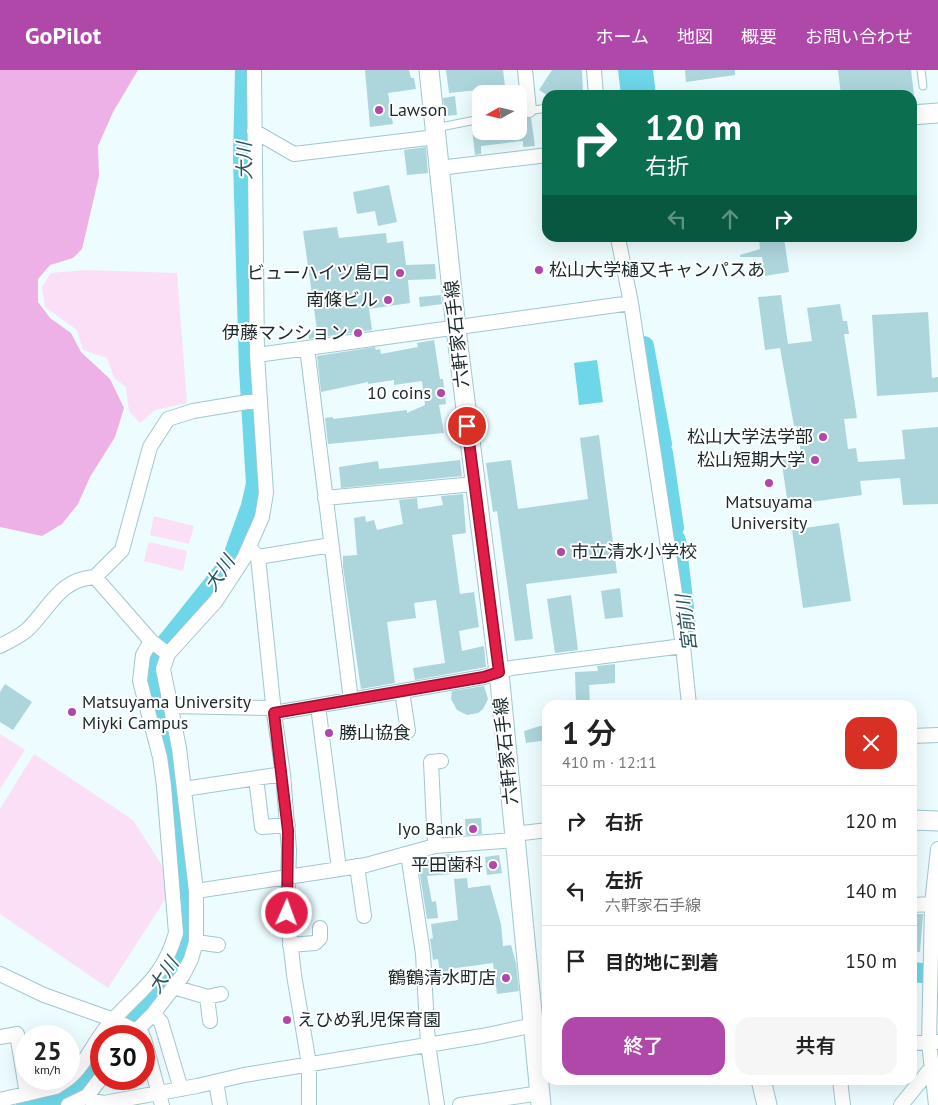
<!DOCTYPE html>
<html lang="ja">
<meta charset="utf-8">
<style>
body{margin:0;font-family:"PT Sans","Noto Sans JP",sans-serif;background:#f6f6f6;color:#222;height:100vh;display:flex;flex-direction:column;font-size:19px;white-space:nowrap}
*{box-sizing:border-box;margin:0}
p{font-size:16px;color:#767676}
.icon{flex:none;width:28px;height:28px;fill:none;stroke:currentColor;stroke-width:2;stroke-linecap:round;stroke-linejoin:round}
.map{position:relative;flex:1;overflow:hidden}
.sheet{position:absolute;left:542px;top:630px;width:375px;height:385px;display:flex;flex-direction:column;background:#fff;border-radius:15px;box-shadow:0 5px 20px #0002}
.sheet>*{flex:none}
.banner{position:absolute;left:542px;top:20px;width:375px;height:152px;border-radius:15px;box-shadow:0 5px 20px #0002;background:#0b6e4f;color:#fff;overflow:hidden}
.needle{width:32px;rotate:262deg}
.controls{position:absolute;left:472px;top:15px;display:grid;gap:10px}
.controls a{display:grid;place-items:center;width:55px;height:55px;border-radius:10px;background:#fff;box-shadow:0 5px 20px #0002;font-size:25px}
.speed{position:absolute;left:15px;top:955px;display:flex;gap:10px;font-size:25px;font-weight:700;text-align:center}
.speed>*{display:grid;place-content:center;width:65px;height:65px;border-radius:50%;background:#fff;box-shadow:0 5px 20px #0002;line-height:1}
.speed small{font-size:12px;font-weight:400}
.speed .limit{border:8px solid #d22;background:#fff;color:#111}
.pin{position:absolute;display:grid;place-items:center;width:42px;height:42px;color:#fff;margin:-21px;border:2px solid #fff;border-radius:50%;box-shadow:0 1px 5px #0007}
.me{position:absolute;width:55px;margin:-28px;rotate:2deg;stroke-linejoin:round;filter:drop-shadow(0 0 4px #0008)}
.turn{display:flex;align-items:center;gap:18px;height:105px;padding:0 20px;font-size:22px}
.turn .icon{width:65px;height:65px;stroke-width:2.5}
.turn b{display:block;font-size:35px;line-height:42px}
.lanes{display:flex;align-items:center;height:48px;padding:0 20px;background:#0003;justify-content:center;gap:25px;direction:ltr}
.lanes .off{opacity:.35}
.round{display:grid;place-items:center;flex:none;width:52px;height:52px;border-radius:15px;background:#f6f6f6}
.overview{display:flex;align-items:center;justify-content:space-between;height:85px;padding:0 20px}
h1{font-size:30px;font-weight:600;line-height:38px}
.button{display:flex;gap:10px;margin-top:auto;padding:10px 20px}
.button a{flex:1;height:58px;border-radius:15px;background:#b048aa;color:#fff;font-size:20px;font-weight:600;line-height:58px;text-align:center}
.button a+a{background:#f6f6f6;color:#222}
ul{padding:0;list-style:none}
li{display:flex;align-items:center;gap:15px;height:70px;padding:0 20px;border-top:1px solid #e0e0e0}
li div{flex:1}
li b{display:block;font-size:19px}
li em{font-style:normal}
header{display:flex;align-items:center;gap:30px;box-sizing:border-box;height:70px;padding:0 25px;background:#b048aa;color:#fff}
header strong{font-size:24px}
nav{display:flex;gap:28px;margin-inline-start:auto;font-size:18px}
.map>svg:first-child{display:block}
</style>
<header>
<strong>GoPilot</strong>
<nav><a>ホーム</a><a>地図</a><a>概要</a><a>お問い合わせ</a></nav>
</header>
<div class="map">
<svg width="938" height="1035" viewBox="0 0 938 1035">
<rect width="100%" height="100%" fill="#ecfcff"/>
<!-- green -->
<path fill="#fadff7" d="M85 200 177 203 187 333 155 340 140 353 129 341 126 317 114 308 107 288 83 280 77 260 45 237 42 217 51 203Z
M154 446 194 456 189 474 150 465Z
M149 472 187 481 183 501 144 491Z
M0 664 25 680 0 719Z
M34 684 133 750 165 800 166 828 108 918 0 844V739Z"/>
<!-- forest -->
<path fill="#edb0e7" d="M0 0H138L113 42 98 76 99 106 82 179 73 188 50 195 38 209V232L50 248 71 263 81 282 110 309 124 338 115 367 90 407 78 434 62 454 42 466 0 457Z"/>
<!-- water -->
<path fill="#6dd6e8" d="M618 0H653L656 25H621Z
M597 290 603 332 579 335 574 293Z"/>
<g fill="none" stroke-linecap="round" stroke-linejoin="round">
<!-- river -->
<path stroke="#6dd6e8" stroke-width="20" d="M644 276 662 374
M663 383 674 458
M676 470 686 555
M912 902 922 903
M117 966 142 939 173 897 186 860 179 769 167 672 150 607 151 592 231 492 251 436 256 414 249 299 243 89 245 0
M26 1035 63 1027 81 1013 101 984"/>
</g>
<!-- building -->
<path fill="#add5dc" d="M365 0H409L411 8H414L416 19 388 23 393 54 370 57Z
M446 0H503L506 24H497L496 18 449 23Z
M552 0H582L583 25H547L539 20Z
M685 0H735V5L686 12Z
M838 0H911L914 25H841Z
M455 26 457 45 445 46 443 28Z
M521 47 531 48 535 76 523 77V71L481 76V84L475 85 472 59 521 61Z
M426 77 428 103 407 105 404 80Z
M389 115 397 152 378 156 375 141 357 144 353 122Z
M337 157 339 168 386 163 387 173 403 171 406 195 435 194 436 209 408 210 410 233 369 239 372 260 309 269 308 261 317 260 303 161Z
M759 168H784L789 202 765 206 762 187H740V185L760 179Z
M441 225 442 234 420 237 419 227Z
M781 225 788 274 812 271 807 238 840 234 843 251H847L849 264H844L857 348 844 349 848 379 856 378 858 392 905 389 902 360 938 357V434L903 435 900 408 860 411 862 425 788 435 781 388 801 384 797 356H794L780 278 765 280 758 227Z
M928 242 932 308 938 307V322L877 326 872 245Z
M434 270 440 309H443L446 334 439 335 444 363 328 374 325 348 333 347V349L407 340V343L425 335 422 311 394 315V310L368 314V312L321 322 317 286 375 277 376 280 380 279 381 284 418 277 417 273Z
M599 365 617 503 526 514 533 569 515 571 497 441 493 442 486 393 511 390 518 439 588 429 580 368Z
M460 390 462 406 341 418 339 397 378 391 379 399Z
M463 424 466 463 452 465 460 524 474 522 479 557 459 561 462 581 484 576 486 597 415 610 413 598 445 593 436 530 414 533 416 548 387 552 395 613 361 619 343 497V486L357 485 354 448 365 446 366 452 374 450 377 460 403 454 399 430 417 428 418 439 443 435 441 426Z
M839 453 851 531 803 538 792 460Z
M620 518 623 547 605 549 601 521Z
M571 525 578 580 555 583 547 529Z
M615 594V613L589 615 590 635H576L575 602 598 601 597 596Z
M5 614 32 632 13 660 0 652V622Z
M484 616 488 629 483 639 478 643 467 645 457 640 451 629 452 621Z
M540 656H548V670L526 673 524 661Z
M481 748 482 764 466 765 465 749Z
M450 784 452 804 427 806 432 832 436 831 438 848 427 849 418 793 427 788Z
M499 785 502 803 487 805 485 787Z
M467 808 468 818 490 815 501 854 503 876 511 875 516 893 519 921 497 924 493 893 449 899 451 911 441 912 438 889 433 890 430 869 433 868 431 854 458 850 454 809Z
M912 844H923L920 882H912Z"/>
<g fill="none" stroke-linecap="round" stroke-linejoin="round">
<!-- lane casing -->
<g stroke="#a0c7ce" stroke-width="9">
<path id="lane" d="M921 0 923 16
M519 42 548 38
M435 58 481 49"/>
</g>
<!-- street casing -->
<g stroke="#a0c7ce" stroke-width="16">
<path id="street" d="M525 0 529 40
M594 0 596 25
M254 61 294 84 436 67
M439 98 548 85
M618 168 631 233 683 576 689 635
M307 278 351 630
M257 285 631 233
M325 428 474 414
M250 478 258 487 274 643 283 704 289 780 287 843 294 905 309 994V1035
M258 487 331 475
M95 507 151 571 168 584
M0 576C9 571 19 567 27 560 50 538 59 509 95 507L122 480 150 377 168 349 193 341 260 330
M402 621 408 661
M170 636 273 638
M318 636 339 799
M274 643 484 607 511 598 683 576
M912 666 938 665
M256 708 262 757 288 755
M184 719 283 704
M514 764 548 760
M435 776 431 692 441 691
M408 784 423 884 428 974 437 1035
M357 796 364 846
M196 821 366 795 435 776 515 770
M912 835 932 834
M196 872 218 875
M290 875 315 873 320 868V858
M0 904 44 925 114 950 142 964
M174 917 207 927 221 924
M207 927 210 951
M153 944 161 952 181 1019
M131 966 153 944 183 905 191 889 196 872V821L179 678 163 599 168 584 216 531 244 488 262 447 266 423 257 285 254 0
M0 967 17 964 27 1024
M144 969 162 1035
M912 973 937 972
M69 1008C84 996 93 974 106 958 136 922 162 912 176 863L164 716 160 687 140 611 143 585 151 571
M840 1010 843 1035
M216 1012 220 1035
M87 1026 101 1008
M0 1030 56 1017 68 1009
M68 1035 87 1026 91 1030 104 1033 197 1016 244 1005 482 966 534 955
M460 1035 540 1023
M901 1035 932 997
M936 1035 929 973 932 834 938 779"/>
</g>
<!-- secondary casing -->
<g stroke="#a0c7ce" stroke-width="21">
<path id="secondary" d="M429 0 456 259 499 602 541 1035
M912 45 938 43
M912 750 938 751
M761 1010 767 1035"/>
</g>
<!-- lane -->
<use href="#lane" stroke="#fff" stroke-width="7"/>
<!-- street -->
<use href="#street" stroke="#fff" stroke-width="14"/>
<!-- secondary -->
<use href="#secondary" stroke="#fff" stroke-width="19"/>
</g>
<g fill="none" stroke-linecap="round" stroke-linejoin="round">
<!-- route casing -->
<g stroke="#92132f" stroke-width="12">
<path id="route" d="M287 843 288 761 274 643 484 607 499 602 467 356"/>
</g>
<!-- route -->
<use href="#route" stroke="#e11d48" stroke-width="9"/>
</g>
<!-- markers -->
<g fill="#b048aa" stroke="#fff" stroke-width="2">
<circle cx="379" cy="40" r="5"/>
<circle cx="539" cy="200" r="5"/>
<circle cx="400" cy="203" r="5"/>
<circle cx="388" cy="230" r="5"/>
<circle cx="358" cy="263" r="5"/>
<circle cx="441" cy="323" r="5"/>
<circle cx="823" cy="367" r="5"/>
<circle cx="815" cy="390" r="5"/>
<circle cx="769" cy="413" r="5"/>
<circle cx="561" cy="482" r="5"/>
<circle cx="72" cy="642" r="5"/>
<circle cx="329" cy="663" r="5"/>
<circle cx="473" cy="759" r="5"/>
<circle cx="493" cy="795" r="5"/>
<circle cx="506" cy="908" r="5"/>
<circle cx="287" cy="950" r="5"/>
</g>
<g text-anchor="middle" stroke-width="4" stroke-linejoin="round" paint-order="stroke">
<!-- poi labels -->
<g font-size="18" fill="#19292b" stroke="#fff" text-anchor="end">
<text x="389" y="46" text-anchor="start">Lawson</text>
<text x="549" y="206" text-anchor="start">松山大学樋又キャンパスあ</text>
<text x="390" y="209">ビューハイツ島口</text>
<text x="378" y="236">南條ビル</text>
<text x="348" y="269">伊藤マンション</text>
<text x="431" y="329">10 coins</text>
<text x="813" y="373">松山大学法学部</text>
<text x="805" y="396">松山短期大学</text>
<text x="769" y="438" text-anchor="middle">Matsuyama<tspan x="769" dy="21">University</tspan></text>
<text x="571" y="488" text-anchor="start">市立清水小学校</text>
<text x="82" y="638" text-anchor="start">Matsuyama University<tspan x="82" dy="21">Miyki Campus</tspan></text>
<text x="339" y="669" text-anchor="start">勝山協食</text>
<text x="463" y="765">Iyo Bank</text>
<text x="483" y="801">平田歯科</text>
<text x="496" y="914">鶴鶴清水町店</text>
<text x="297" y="956" text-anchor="start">えひめ乳児保育園</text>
</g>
<!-- street labels -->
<g font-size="18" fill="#19292b" stroke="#fff">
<text transform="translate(457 264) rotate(-96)" y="6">六軒家石手線</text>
<text transform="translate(506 681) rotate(-96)" y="6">六軒家石手線</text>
</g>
<!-- water labels -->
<g font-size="19" font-style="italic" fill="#26555c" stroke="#fff">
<text transform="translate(244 91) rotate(-91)" y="7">大川</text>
<text transform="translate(219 503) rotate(-56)" y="7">大川</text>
<text transform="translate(686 553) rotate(-97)" y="7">宮前川</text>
<text transform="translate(163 905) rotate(-57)" y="7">大川</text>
</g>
</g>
</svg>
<div class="controls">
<a><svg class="needle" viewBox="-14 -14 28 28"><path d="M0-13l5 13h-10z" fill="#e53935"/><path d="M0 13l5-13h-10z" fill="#767676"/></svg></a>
</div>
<div class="speed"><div>25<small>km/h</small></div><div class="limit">30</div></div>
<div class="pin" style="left:467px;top:356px;background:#d93025"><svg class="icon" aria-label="arrive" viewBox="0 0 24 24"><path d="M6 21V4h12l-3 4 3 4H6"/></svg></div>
<svg class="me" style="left:287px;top:843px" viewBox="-20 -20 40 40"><circle r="17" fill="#e11d48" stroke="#fff" stroke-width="3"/><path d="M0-11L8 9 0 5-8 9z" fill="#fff"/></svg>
<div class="banner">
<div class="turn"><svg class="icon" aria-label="right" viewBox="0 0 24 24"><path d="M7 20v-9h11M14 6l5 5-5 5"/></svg><div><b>120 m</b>右折</div></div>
<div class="lanes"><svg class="icon off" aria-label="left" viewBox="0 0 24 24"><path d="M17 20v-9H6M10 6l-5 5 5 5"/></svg><svg class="icon off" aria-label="ahead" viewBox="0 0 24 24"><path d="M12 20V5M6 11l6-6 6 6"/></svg><svg class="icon" aria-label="right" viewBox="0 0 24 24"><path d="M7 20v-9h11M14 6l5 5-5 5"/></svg></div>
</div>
<section class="sheet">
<div class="overview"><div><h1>1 分</h1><p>410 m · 12:11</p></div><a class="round" style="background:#d93025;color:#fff"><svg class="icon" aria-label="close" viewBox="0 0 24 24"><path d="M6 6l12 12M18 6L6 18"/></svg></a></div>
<ul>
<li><svg class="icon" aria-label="right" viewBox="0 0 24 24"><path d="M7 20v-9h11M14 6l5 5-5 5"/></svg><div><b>右折</b></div><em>120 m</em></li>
<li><svg class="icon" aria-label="left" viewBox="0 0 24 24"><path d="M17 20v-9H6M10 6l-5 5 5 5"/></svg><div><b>左折</b><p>六軒家石手線</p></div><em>140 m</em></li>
<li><svg class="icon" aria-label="arrive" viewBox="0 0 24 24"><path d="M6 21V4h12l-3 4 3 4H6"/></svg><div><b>目的地に到着</b></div><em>150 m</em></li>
</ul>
<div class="button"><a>終了</a><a>共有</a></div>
</section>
</div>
